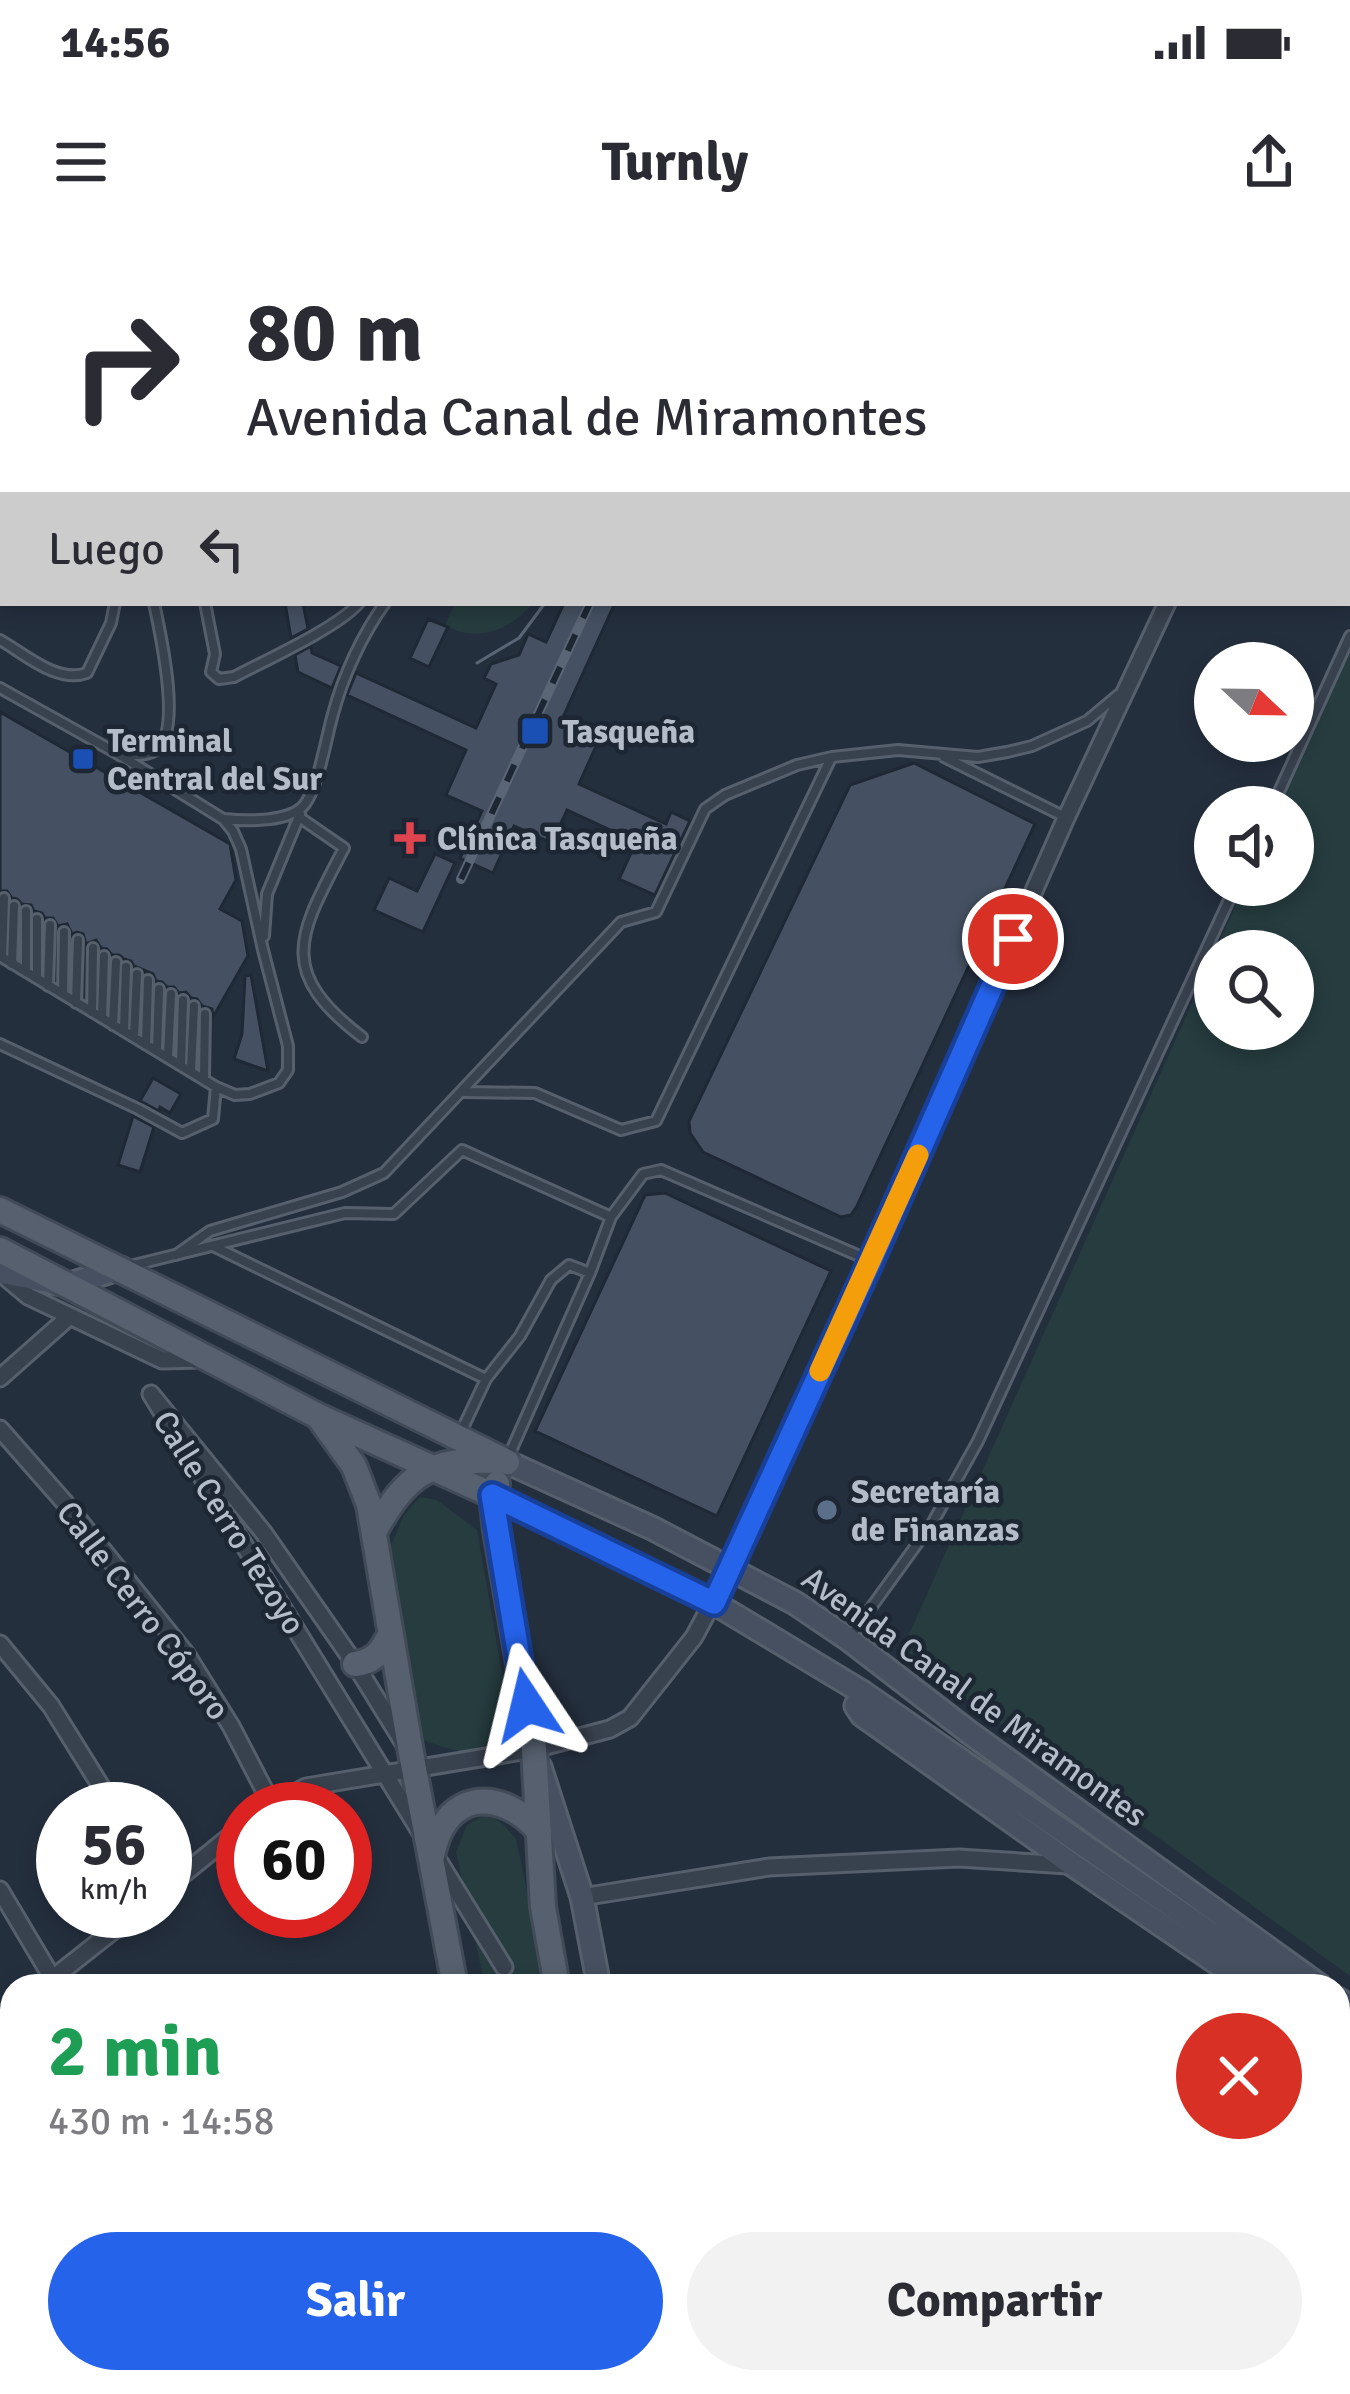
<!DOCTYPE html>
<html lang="es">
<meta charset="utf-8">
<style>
body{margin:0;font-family:Signika,sans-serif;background:#f2f2f3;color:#2b2b33;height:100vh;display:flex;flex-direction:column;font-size:45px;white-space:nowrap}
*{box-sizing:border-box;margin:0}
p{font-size:39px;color:#7c7c81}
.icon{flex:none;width:66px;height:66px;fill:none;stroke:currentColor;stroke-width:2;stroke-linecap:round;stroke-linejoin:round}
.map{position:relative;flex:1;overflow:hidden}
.side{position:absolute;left:0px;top:1734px;width:1350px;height:420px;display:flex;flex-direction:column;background:#fff;border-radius:36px 36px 0 0;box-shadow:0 6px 18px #0003}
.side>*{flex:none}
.guide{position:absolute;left:0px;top:0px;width:1350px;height:366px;box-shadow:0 6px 18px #0003;background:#fff;color:#2b2b33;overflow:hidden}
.needle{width:78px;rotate:112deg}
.controls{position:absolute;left:1194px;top:402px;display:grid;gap:24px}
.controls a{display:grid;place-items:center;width:120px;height:120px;border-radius:50%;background:#fff;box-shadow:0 6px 18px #0003;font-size:60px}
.speed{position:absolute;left:36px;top:1542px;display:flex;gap:24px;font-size:60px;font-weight:700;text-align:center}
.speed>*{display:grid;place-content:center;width:156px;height:156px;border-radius:50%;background:#fff;box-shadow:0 6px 18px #0003;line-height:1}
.speed small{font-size:30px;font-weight:400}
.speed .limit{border:18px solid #d22;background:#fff;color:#111}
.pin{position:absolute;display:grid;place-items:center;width:102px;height:102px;color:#fff;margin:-51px;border:6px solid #fff;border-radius:50%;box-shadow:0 3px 12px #0007}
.me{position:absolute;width:132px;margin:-66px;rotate:350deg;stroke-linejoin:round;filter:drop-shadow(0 0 9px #0008)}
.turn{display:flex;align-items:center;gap:42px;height:252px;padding:0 48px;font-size:54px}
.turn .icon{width:156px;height:156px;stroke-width:2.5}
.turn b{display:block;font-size:84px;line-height:102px}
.then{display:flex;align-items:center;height:114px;padding:0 48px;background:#0003;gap:24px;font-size:45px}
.round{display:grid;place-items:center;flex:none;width:126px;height:126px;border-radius:63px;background:#f2f2f3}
.head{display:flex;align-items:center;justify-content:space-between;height:204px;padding:0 48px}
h1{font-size:72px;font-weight:800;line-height:90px;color:#1e9e55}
.primary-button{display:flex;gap:24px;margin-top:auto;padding:24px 48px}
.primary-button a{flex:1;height:138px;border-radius:72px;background:#2563eb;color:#fff;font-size:48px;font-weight:800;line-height:138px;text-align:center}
.primary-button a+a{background:#f2f2f3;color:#2b2b33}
.status{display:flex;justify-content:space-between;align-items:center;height:84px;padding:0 60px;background:#fff;direction:ltr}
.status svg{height:33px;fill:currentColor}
header{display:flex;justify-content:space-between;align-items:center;height:156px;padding:0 48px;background:#fff;font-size:54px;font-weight:800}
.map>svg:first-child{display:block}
</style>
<div class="status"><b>14:56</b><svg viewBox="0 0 49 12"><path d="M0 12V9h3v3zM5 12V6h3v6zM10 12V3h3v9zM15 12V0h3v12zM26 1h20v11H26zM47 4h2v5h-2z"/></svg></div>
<header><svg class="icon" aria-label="menu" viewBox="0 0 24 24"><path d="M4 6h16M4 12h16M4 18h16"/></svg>Turnly<svg class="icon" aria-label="share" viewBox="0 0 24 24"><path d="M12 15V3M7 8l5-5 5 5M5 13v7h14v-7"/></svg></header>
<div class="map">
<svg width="1350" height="2154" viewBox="0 0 1350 2154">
<rect width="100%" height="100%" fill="#242f3e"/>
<!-- green -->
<path fill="#263c3f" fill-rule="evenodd" d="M455 363H533C511 390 476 404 445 385Z
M1350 409V1736L901 1412 1245 645H1293V567H1279ZM1215 711H1293V789H1215Z
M420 1257 437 1260 477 1290 511 1485C479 1518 466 1516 424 1500L391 1305 404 1275Z
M488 1573 504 1585 516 1599 547 1746H485L456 1612 467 1585Z
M0 1928 12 1942V2096L0 2087Z
M145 2142H512L513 2154H139Z"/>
<!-- building -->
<path fill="#455162" stroke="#1f2835" stroke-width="3" d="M285 363H303L308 389 291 398Z
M564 363H615L564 475 602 493 579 544 666 584 671 572 690 581 655 655 619 639 636 602 567 570 552 603 514 586 493 633 460 618 482 571 446 555 466 510 347 455 356 433 476 488 496 444 484 438 491 424 519 415 528 394 546 402Z
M428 379 448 387 429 427 410 418Z
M311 406 312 413 341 426 332 448 298 432 295 415Z
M0 472 230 604 236 640 220 669 242 681 248 716 213 777 212 769 202 766 197 759 191 758 186 752 179 753 174 747H167L162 742 156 741 153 734 134 726 131 721 124 719 119 715H112L107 709 101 708 96 700 86 704 83 694 77 692 72 694 67 684 58 686 53 678H45L42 673 34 671 31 665 22 664 17 659 12 658 7 651H0Z
M914 523 1035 584 857 966 851 975 841 977 703 912 690 893 689 881 850 545Z
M435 614 455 623 423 692 374 670 389 638 417 651Z
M251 735 268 831 234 819 242 794 245 736Z
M153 838 181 854 170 873 160 867 159 871 140 861Z
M133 876 154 887 140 932 118 925Z
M665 953 831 1031 717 1276 535 1191 645 955Z"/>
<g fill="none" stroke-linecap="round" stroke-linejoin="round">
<!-- lane casing -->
<g stroke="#565f6c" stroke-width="14">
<path id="lane" d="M130 0V3
M176 0 181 3
M311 0 312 3
M365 0V3
M676 3 677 0
M705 3 706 0
M0 73 3 72
M0 158 3 152
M0 205 3 207
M0 237 3 232
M205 363 215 414 211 432 219 439 234 437C266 420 337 388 359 363
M0 400C25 414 57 444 87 433L111 383 115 363
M0 448 118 514 223 579 233 591 241 609 263 710 288 806V830L279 843 250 854 235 855 216 847 0 716
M119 514C131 515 145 517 156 510 183 492 160 392 154 363
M944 517 1065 577
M1272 567 1350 396
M299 577 344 608C300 693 274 730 362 797
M224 579C245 581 291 583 305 564 319 545 326 498 333 474 343 436 362 395 385 363
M264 696 267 654 300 574
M2 717 4 658
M12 724 14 666
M26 732V671
M37 737V679
M48 746 50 685
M63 754 64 692
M76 763 78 700
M92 772 93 708
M102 778 104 716
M113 785 116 722
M124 791 126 727
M134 797 137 734
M0 804 138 869 182 893 213 879 216 847
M146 805 148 740
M157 810 159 749
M168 816 171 754
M181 824 183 760
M191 830 194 766
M204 838 205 774
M465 852 535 853 621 890 656 881 831 518
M213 1006 486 1139
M176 1015 210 991 342 952 384 933 621 682 656 672 705 569 725 555 797 525 832 517 898 510 978 517 1007 512 1032 506 1087 481 1118 455
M130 1026 345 973 394 974 462 910 611 977
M460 1194 486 1139 520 1096 551 1040 569 1025 590 1033
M507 1220 590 1033 611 977 643 934 661 930 871 1021
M852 1394 933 1282 978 1201 1236 645"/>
</g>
<!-- street casing -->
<g stroke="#565f6c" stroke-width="21">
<path id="street" d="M1336 3 1338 0
M2 1034 28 1056 162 1120 202 1119
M0 1138 70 1076
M0 1189 65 1263 186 1414 231 1486 271 1563
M0 1404 51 1466 115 1569
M405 1505 355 1424 263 1292 151 1154 420 1591
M264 1569 306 1547 534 1509 610 1489 630 1478 694 1397 731 1328 871 1021 1066 578 1167 363
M436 1617 504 1727
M165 1649 243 1586
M0 1650 57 1746
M582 1657 769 1627 959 1618 1068 1625
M43 1746 138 1671
M0 1781 12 1772
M0 1910 12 1926
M1338 1944 1350 1948
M1338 2091 1350 2095
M0 2096 12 2106
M72 2142 94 2154
M124 2154 130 2142"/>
</g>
<!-- secondary casing -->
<g stroke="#565f6c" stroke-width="27">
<path id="secondary" d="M33 3 35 0
M0 60 3 54
M0 1032 67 1045 121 1028
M507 1222 652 1288 795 1363 848 1399 970 1493 1320 1746
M492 1255 714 1363 862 1452 1287 1746
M862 1452 856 1466 862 1475 1073 1625 1251 1746
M540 1527 582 1657 599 1746
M1338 1759 1350 1768
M1338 1781 1350 1790
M1338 1809 1350 1818
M672 2142 673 2154"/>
</g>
<!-- primary casing -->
<g stroke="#414a57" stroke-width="30">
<path id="primary" d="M0 970 507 1222
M0 1010 318 1176 492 1255
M318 1176 354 1226 369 1265 411 1513 455 1746
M497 1244 492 1255 496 1291 534 1509 543 1667 557 1746
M374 1292C407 1233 430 1218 498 1221
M355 1424C374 1422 381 1412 390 1395
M432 1616C444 1551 499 1546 539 1591
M530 2142 533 2154
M631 2142 633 2154"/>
</g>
<!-- lane -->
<use href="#lane" stroke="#38414e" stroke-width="8"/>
<!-- street -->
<use href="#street" stroke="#38414e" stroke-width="15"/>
<!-- secondary -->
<use href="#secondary" stroke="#465061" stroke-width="21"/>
<!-- primary -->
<use href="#primary" stroke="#56606e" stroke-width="24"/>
<!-- tram -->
<path stroke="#5a6575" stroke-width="3" d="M735 3 736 0
M477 423 519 398 545 363"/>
<!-- rail casing -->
<g stroke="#5a6575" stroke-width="10">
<path id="rail" d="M759 3 761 0
M461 639 590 363"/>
</g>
<!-- rail -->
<use href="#rail" stroke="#1d2633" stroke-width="6" stroke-dasharray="18" stroke-linecap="butt"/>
</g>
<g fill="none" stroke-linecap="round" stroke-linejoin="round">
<!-- route casing -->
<g stroke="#184099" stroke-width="30">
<path id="route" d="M527 1465 492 1255 714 1363 871 1021 1013 699"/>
</g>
<!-- route -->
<use href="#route" stroke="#2563eb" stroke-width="21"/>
<!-- slow -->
<path stroke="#f59e0b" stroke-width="21" d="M820 1131 918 915"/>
</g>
<!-- markers -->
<g fill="#1a4fb4" stroke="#1d2633" stroke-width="4.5">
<rect x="520" y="476" width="30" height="30" rx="6"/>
<rect x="71" y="507" width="24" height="24" rx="6"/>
</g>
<path fill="#e0444e" stroke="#1d2633" stroke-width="4.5" d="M404 580h12v12h12v12h-12v12h-12v-12h-12v-12h12z"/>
<circle fill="#5c6f8a" stroke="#1d2633" stroke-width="4.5" cx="827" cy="1270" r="12"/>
<g text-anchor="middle" stroke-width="9" stroke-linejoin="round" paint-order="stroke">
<!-- poi labels -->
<g font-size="33" font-weight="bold" fill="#b4bcc9" stroke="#1d2633" text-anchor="start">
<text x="562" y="503">Tasqueña</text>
<text x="107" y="512">Terminal<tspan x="107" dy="38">Central del Sur</tspan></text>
<text x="437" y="610">Clínica Tasqueña</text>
<text x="851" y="1263">Secretaría<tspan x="851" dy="38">de Finanzas</tspan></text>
</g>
<!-- street labels -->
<g font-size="33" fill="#b4bcc9" stroke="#1d2633">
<text transform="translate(230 1282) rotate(58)" y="12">Calle Cerro Tezoyo</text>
<text transform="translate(144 1370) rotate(53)" y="12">Calle Cerro Cóporo</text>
<text transform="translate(975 1456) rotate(36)" y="12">Avenida Canal de Miramontes</text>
</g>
</g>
</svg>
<div class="controls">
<a><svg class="needle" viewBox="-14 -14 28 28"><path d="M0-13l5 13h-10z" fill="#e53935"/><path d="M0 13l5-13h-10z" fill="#7c7c81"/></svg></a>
<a><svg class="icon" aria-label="sound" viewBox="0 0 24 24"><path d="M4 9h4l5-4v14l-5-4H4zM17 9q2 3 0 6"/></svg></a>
<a><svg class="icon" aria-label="search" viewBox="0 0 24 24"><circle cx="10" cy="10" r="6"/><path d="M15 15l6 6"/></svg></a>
</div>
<div class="speed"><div>56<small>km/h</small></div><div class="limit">60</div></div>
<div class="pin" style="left:1013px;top:699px;background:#d93025"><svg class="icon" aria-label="arrive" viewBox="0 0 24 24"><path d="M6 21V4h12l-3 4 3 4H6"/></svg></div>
<svg class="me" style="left:527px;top:1465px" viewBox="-20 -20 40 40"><path d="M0-17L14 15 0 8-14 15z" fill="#2563eb" stroke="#fff" stroke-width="4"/></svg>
<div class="guide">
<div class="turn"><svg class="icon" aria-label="right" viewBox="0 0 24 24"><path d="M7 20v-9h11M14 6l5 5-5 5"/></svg><div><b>80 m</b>Avenida Canal de Miramontes</div></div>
<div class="then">Luego<svg class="icon" aria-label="left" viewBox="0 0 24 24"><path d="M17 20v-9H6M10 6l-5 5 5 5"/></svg></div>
</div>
<section class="side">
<div class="head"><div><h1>2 min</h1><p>430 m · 14:58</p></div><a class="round" style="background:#d93025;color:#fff"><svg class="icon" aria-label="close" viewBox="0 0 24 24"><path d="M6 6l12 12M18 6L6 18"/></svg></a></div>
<div class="primary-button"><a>Salir</a><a>Compartir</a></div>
</section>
</div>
